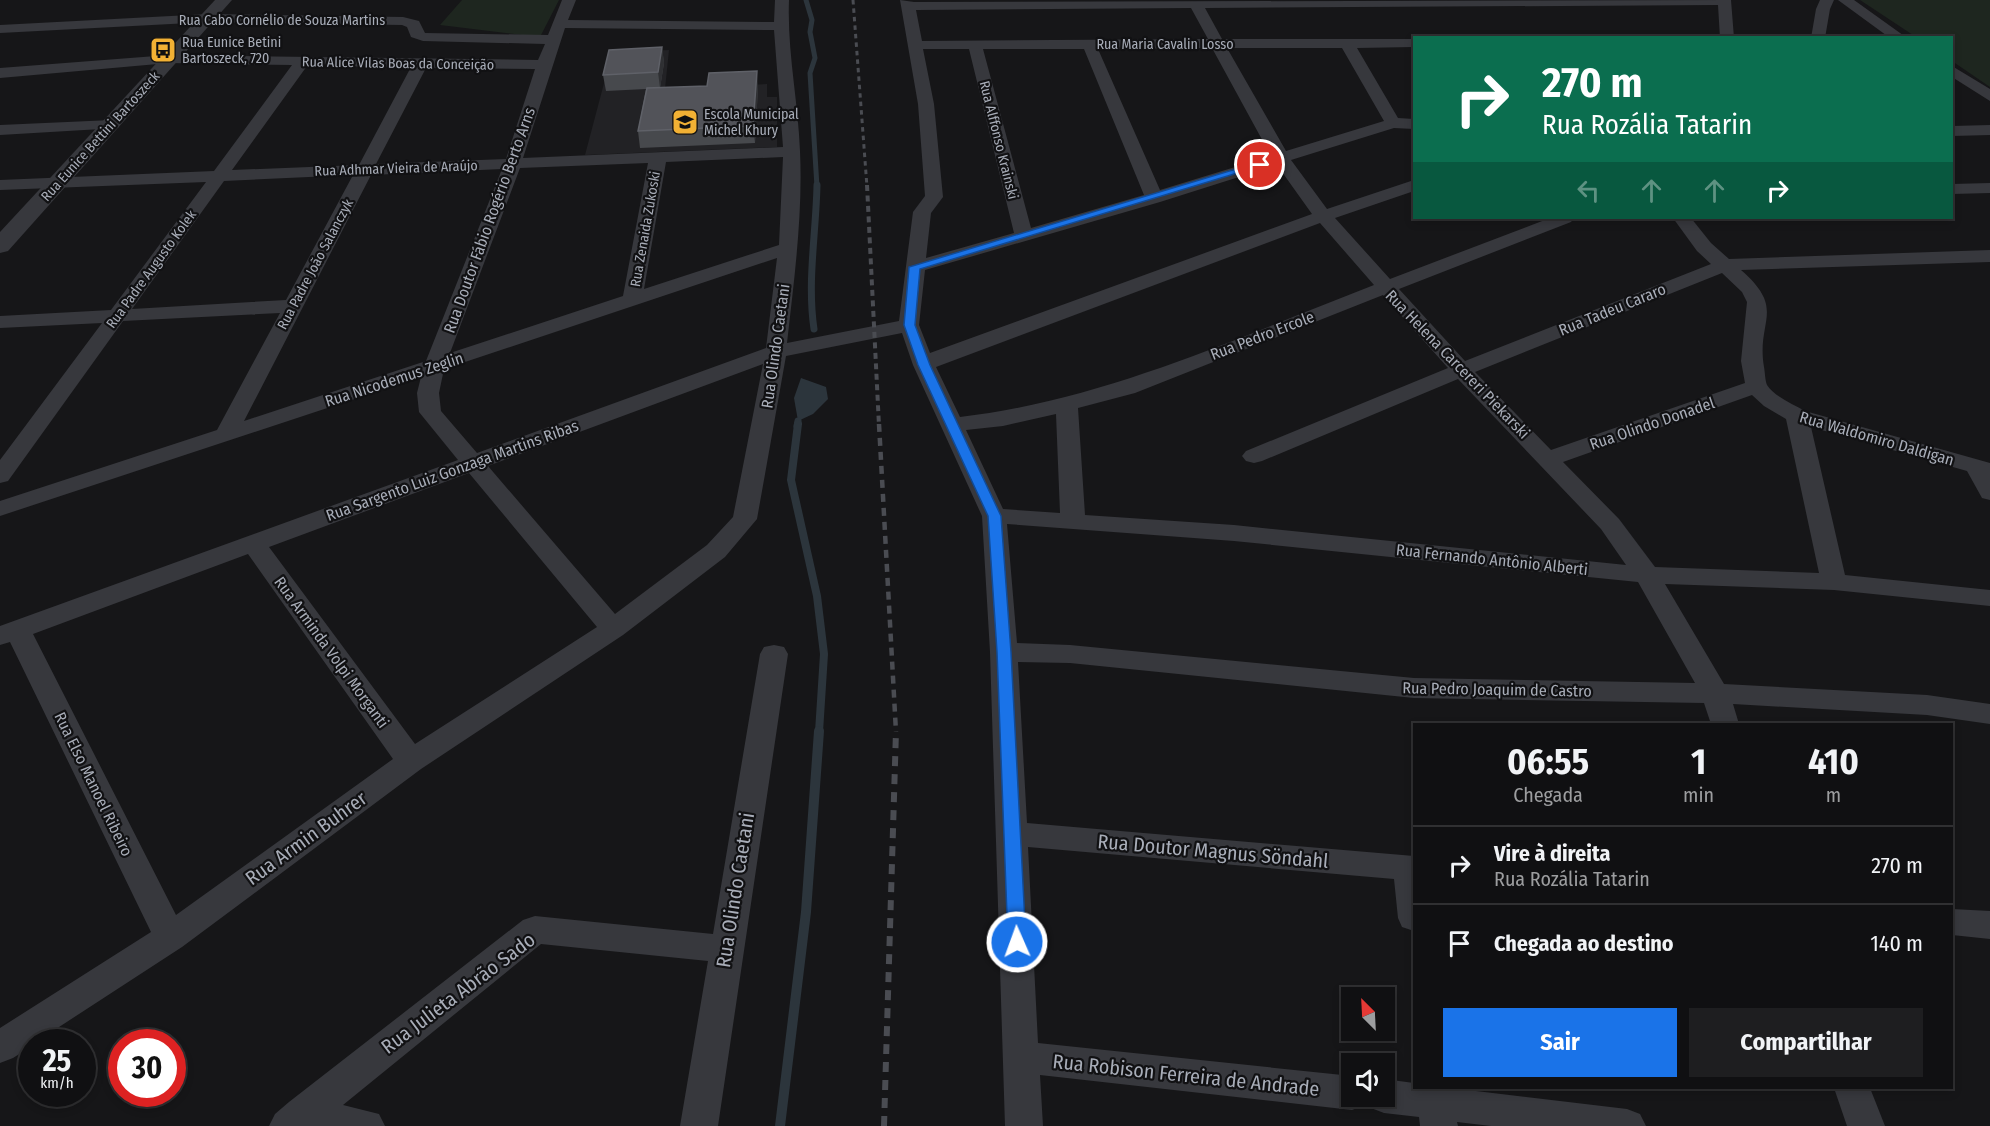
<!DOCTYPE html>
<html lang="pt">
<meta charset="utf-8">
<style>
body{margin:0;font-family:"Fira Sans Condensed",sans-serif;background:#1e1e20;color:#f1f3f6;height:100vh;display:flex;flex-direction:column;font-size:22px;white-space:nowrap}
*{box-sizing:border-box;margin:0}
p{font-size:20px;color:#9c9d9f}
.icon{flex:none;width:33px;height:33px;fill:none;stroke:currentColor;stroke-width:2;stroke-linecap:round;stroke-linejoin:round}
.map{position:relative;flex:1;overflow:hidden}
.side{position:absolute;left:1413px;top:723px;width:540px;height:366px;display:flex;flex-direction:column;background:#101012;border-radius:0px;box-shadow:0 3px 9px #0003,0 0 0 2px #303032}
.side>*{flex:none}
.hud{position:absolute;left:1413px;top:36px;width:540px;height:183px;border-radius:0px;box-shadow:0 3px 9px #0003,0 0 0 2px #303032;background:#0b6e4f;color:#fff;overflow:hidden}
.needle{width:39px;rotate:336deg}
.buttons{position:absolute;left:1341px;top:987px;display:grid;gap:12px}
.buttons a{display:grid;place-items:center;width:54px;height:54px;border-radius:0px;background:#101012;box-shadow:0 3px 9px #0003,0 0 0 2px #303032;font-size:30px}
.speed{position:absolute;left:18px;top:1029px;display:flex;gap:12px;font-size:30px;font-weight:700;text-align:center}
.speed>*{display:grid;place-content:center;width:78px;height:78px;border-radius:50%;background:#101012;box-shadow:0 3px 9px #0003,0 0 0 2px #303032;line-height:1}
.speed small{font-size:15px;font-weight:400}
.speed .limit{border:9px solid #d22;background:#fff;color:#111}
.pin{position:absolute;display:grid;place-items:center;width:51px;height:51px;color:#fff;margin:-26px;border:3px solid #fff;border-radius:50%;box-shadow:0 2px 6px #0007}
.me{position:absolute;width:66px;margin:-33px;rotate:358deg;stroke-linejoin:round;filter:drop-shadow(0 0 4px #0008)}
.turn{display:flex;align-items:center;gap:21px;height:126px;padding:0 30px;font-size:27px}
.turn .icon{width:78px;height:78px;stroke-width:2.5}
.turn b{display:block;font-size:42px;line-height:51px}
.lanes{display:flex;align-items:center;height:57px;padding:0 30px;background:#0003;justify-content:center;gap:30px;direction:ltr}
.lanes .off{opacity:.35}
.eta{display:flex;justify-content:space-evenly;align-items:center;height:102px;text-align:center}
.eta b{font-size:36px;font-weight:700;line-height:42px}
.action{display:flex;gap:12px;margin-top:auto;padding:12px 30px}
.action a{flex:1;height:69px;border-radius:0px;background:#1a73e8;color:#fff;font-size:24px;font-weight:700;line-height:69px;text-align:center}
.action a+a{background:#1e1e20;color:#f1f3f6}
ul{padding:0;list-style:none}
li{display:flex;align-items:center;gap:18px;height:78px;padding:0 30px;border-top:2px solid #303032}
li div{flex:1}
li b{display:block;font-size:22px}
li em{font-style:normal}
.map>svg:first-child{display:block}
</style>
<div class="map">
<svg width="1990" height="1126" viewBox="0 0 1990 1126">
<rect width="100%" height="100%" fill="#161618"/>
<!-- built -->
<path fill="#222225" d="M669 50 665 89 767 84V97H777V147L585 155 612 53Z"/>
<!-- green -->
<path fill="#1e261f" d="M462 0H559L540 37 440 25Z
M1860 0H1990V87L1952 61V38L1916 37Z"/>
<!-- water -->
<path fill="#2c353c" d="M801 378 826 387 828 399 813 414 798 421 794 398Z"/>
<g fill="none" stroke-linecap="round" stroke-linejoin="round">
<!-- stream-far3 -->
<path stroke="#2c353c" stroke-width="5" d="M806 0 812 20 810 32 815 58 810 73 817 187"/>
<!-- stream-far2 -->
<path stroke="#2c353c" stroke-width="7" d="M814 329C807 282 816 233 817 185
M797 426 798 421"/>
<!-- stream-far1 -->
<path stroke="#2c353c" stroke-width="8" d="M798 424 791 480 817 596 824 654 819 732"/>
<!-- stream -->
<path stroke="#2c353c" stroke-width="10" d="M780 1126 806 912 819 731"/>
<!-- minor -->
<path fill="#37383d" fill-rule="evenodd" d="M562 0H576L568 20 774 22 775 0H789C787 51 798 100 800 151 803 215 794 280 787 343L899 321 913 212 925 196 918 104 900 0 914 2 1731 0 1734 38H1720L1718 5 1205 8 1222 39H1414V47L1357 48 1398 118 1414 119V129L1394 128 1291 160 1327 209 1414 180V191L1335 218 1390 279 1550 218H1574L1571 222 1399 289 1465 361 1711 264 1697 251 1673 218H1691L1711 243 1729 259 1990 250V262L1741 270C1787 310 1756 320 1764 367 1765 372 1765 380 1767 385 1775 397 1793 404 1805 411L1990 463V500L1982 498 1967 471 1811 427 1845 575 1990 590V606L1834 590 1665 584 1724 684 1927 695 1990 704V724L1927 715 1733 704 1739 724H1711L1704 703 1414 698 1070 663 1018 662 1027 823 1414 856V931L1402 927 1398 918 1394 879 1028 847 1038 1043 1352 1076V1096H1384V1079L1414 1083V1088H1451L1627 1109 1640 1114 1646 1126H1491L1457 1122 1458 1126H1420L1419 1117 1384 1113 1371 1108 1367 1100 1365 1105 1352 1110 1040 1075 1043 1126H1005L990 652 982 516 913 365 902 333 786 356 757 519 725 557 623 635 421 769 182 947 36 1042H32V1046L13 1058 0 1063V1028L151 932 10 642 0 645V626L458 460 419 412 417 393 421 377 0 516V501L217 430 280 313 123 321 8 481 0 483V460L102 323 0 328V316L111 310 206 182 0 190V180L214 171 292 65 169 63 0 78V68L169 55 538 60 545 44 423 41 411 37 407 27 402 25 209 22 0 33V25L209 14 403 17 419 21 425 33 548 35ZM1191 8 1208 39 922 41 916 10ZM565 28 774 30 783 147 523 158ZM1212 48 1271 156 1160 190 1098 49ZM1227 48H1342L1384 121 1286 151ZM923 49H969L1014 233 926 258 931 213 943 197 934 104ZM983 49H1084L1144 195 1031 228ZM307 66 411 67 359 165 232 170ZM426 68 535 69 506 159 376 164ZM783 157 779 245 644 289 666 162ZM648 163 623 296 450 353 520 168ZM1277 165 1312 214 930 353 919 325 925 270 1160 202ZM502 169 426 361 244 421 371 175ZM353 175 286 300 132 309 224 181ZM1320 223 1374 285C1239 337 1105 400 960 417L936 367ZM777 258 766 348 477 453 441 411 439 393 444 369ZM1722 273 1742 292 1747 302 1741 361 1745 383 1551 450 1475 372ZM1383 295 1448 368 1246 451 1242 456 1246 461 1254 463 1262 461 1458 379 1601 529 1626 565 1234 525 1085 515 1078 408 1135 393ZM763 364 733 517 707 545 615 614 488 466ZM1752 395 1764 406 1786 419 1819 573 1655 567 1619 519 1563 462ZM1056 414 1060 513 1003 509 966 430 1003 426ZM469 473 597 627 415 744 269 547ZM1007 524 1234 541 1638 582 1695 683 1414 678 1070 645 1017 643ZM248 554 393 759 176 915 33 634Z
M1820 0H1834L1830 9 1825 38H1811L1816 9Z
M1838 0H1854L1907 38H1890Z
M1952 66 1990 89V101L1952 77Z
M112 120 120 125 118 128 0 135V125Z
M1990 125V135L1952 136V126Z
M1990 183V193L1952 194V184Z
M774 645 784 647 788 654 718 1126H680L708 961 541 944 343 1105 379 1114 385 1126H269L275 1114 289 1102 523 920 535 916 713 934 760 654 764 647Z
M1952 909 1990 911V939L1952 935Z
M1834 1088H1870L1885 1126H1847Z"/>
<!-- tertiary -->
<path fill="#37383d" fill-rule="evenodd" d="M215 0H232L8 251 0 253V232Z"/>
<!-- rail-far3 -->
<path stroke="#4a4c52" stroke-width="3" stroke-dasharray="4.5 4" stroke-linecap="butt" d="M853 0 867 187"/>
<!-- rail-far2 -->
<path stroke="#4a4c52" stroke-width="4" stroke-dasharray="6 4.5" stroke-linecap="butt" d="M867 185 879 426"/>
<!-- rail-far1 -->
<path stroke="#4a4c52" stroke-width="4.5" stroke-dasharray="8 6" stroke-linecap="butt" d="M879 424 896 732"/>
<!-- rail -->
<path stroke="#4a4c52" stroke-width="6" stroke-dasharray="10 8" stroke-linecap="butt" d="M884 1126 896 731"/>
</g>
<!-- wall -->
<path fill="#47494d" d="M662 47 664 63 660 88 758 87 755 143 640 148 638 131 646 89 606 91 603 75Z"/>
<!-- shaded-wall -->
<path fill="#2f3033" d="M662 47 664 63 660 88 658 72Z
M757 71 758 87 755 143 753 126Z"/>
<!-- building -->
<path fill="#525359" stroke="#5f6168" stroke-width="1.5" d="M662 47 658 72 603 75 609 50Z
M757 71 753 126 638 131 647 88 707 86 709 73Z"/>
<!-- route -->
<path fill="#1a73e8" stroke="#114b97" stroke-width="1.5" d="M1256 163 1264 165 920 269 915 325 930 365 1001 516 1011 652 1026 942 1023 947 1017 949 1010 947 1008 942 997 652 988 516 918 365 904 325 909 267Z"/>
<!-- icons -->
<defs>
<g id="bus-square" transform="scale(1.35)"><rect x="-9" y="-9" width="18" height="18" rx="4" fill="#f2b134" stroke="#111113"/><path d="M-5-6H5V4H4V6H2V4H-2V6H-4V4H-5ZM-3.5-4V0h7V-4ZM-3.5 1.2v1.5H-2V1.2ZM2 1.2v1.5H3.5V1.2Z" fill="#111"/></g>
<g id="school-square" transform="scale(1.35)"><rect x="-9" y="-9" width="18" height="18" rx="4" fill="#f2b134" stroke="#111113"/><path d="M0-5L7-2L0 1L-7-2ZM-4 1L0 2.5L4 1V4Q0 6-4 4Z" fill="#111"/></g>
</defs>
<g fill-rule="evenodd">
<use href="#bus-square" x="163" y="50"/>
<use href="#school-square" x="685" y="122"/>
</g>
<g text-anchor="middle" stroke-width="4.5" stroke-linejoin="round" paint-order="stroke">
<!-- far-street labels -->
<g font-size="14" fill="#a8adb8" stroke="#111113">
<text x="282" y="25">Rua Cabo Cornélio de Souza Martins</text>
<text x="1165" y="49">Rua Maria Cavalin Losso</text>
<text transform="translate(398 63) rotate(1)" y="5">Rua Alice Vilas Boas da Conceição</text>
<text transform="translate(100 136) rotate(-48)" y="5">Rua Eunice Bettini Bartoszeck</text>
<text transform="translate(999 140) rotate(76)" y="5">Rua Alffonso Krainski</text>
<text transform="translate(396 168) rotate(-2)" y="5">Rua Adhmar Vieira de Araújo</text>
<text transform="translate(645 229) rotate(-80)" y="5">Rua Zenaida Zukoski</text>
<text transform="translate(315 264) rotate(-62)" y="5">Rua Padre João Salanczyk</text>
<text transform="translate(151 269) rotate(-54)" y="5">Rua Padre Augusto Kolek</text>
</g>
<!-- far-poi labels -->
<g font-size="14" fill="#a8adb8" stroke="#111113" text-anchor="start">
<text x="182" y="47">Rua Eunice Betini<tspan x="182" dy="16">Bartoszeck, 720</tspan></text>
<text x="704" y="119">Escola Municipal<tspan x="704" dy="16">Michel Khury</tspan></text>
</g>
<!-- street labels -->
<g font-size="16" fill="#a8adb8" stroke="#111113">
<text transform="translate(489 220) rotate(-70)" y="6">Rua Doutor Fábio Rogério Berto Arns</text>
<text transform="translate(1612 309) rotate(-22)" y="6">Rua Tadeu Cararo</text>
<text transform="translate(1262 335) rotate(-21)" y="6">Rua Pedro Ercole</text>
<text transform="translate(775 346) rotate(-82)" y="6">Rua Olindo Caetani</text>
<text transform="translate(1458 364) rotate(46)" y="6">Rua Helena Carcereri Piekarski</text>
<text transform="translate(394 379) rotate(-18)" y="6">Rua Nicodemus Zeglin</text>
<text transform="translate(1652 423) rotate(-19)" y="6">Rua Olindo Donadel</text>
<text transform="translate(1877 438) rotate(16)" y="6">Rua Waldomiro Daldigan</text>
<text transform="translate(452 470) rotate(-20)" y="6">Rua Sargento Luiz Gonzaga Martins Ribas</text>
<text transform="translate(1492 559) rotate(6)" y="6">Rua Fernando Antônio Alberti</text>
<text transform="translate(332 652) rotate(54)" y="6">Rua Arminda Volpi Morganti</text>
<text transform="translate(1497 689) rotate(1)" y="6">Rua Pedro Joaquim de Castro</text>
<text transform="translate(94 784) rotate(64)" y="6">Rua Elso Manoel Ribeiro</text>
</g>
<!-- near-street labels -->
<g font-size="20" fill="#a8adb8" stroke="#111113">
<text transform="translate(306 838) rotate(-36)" y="7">Rua Armin Buhrer</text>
<text transform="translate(1213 851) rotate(5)" y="7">Rua Doutor Magnus Söndahl</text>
<text transform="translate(735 890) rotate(-81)" y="7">Rua Olindo Caetani</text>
<text transform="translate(458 993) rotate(-37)" y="7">Rua Julieta Abrão Sado</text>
<text transform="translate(1186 1075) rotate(6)" y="7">Rua Robison Ferreira de Andrade</text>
</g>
</g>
</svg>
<div class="buttons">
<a><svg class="needle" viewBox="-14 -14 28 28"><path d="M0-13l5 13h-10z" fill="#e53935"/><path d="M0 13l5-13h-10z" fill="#9c9d9f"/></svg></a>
<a><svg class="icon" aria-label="sound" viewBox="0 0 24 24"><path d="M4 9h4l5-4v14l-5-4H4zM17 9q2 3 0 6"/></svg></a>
</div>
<div class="speed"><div>25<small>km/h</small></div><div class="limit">30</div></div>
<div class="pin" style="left:1260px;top:165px;background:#d93025"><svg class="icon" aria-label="arrive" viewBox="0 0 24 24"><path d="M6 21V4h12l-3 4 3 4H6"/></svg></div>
<svg class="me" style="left:1017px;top:942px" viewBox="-20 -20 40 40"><circle r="17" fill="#1a73e8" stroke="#fff" stroke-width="3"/><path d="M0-11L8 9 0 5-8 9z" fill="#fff"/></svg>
<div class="hud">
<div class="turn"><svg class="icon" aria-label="right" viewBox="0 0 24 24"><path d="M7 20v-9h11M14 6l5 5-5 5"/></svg><div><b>270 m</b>Rua Rozália Tatarin</div></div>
<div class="lanes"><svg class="icon off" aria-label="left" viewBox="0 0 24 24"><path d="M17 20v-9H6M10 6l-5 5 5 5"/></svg><svg class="icon off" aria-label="ahead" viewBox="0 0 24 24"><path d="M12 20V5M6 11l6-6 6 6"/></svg><svg class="icon off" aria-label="ahead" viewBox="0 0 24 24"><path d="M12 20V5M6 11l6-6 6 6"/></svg><svg class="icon" aria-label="right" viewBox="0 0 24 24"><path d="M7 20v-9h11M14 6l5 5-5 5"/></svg></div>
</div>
<section class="side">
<div class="eta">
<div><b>06:55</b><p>Chegada</p></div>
<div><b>1</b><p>min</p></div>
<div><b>410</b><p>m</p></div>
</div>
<ul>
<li><svg class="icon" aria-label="right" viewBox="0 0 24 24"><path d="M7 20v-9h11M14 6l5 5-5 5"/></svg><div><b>Vire à direita</b><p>Rua Rozália Tatarin</p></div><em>270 m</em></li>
<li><svg class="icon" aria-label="arrive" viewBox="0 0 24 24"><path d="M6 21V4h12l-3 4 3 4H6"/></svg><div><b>Chegada ao destino</b></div><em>140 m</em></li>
</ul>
<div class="action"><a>Sair</a><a>Compartilhar</a></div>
</section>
</div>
